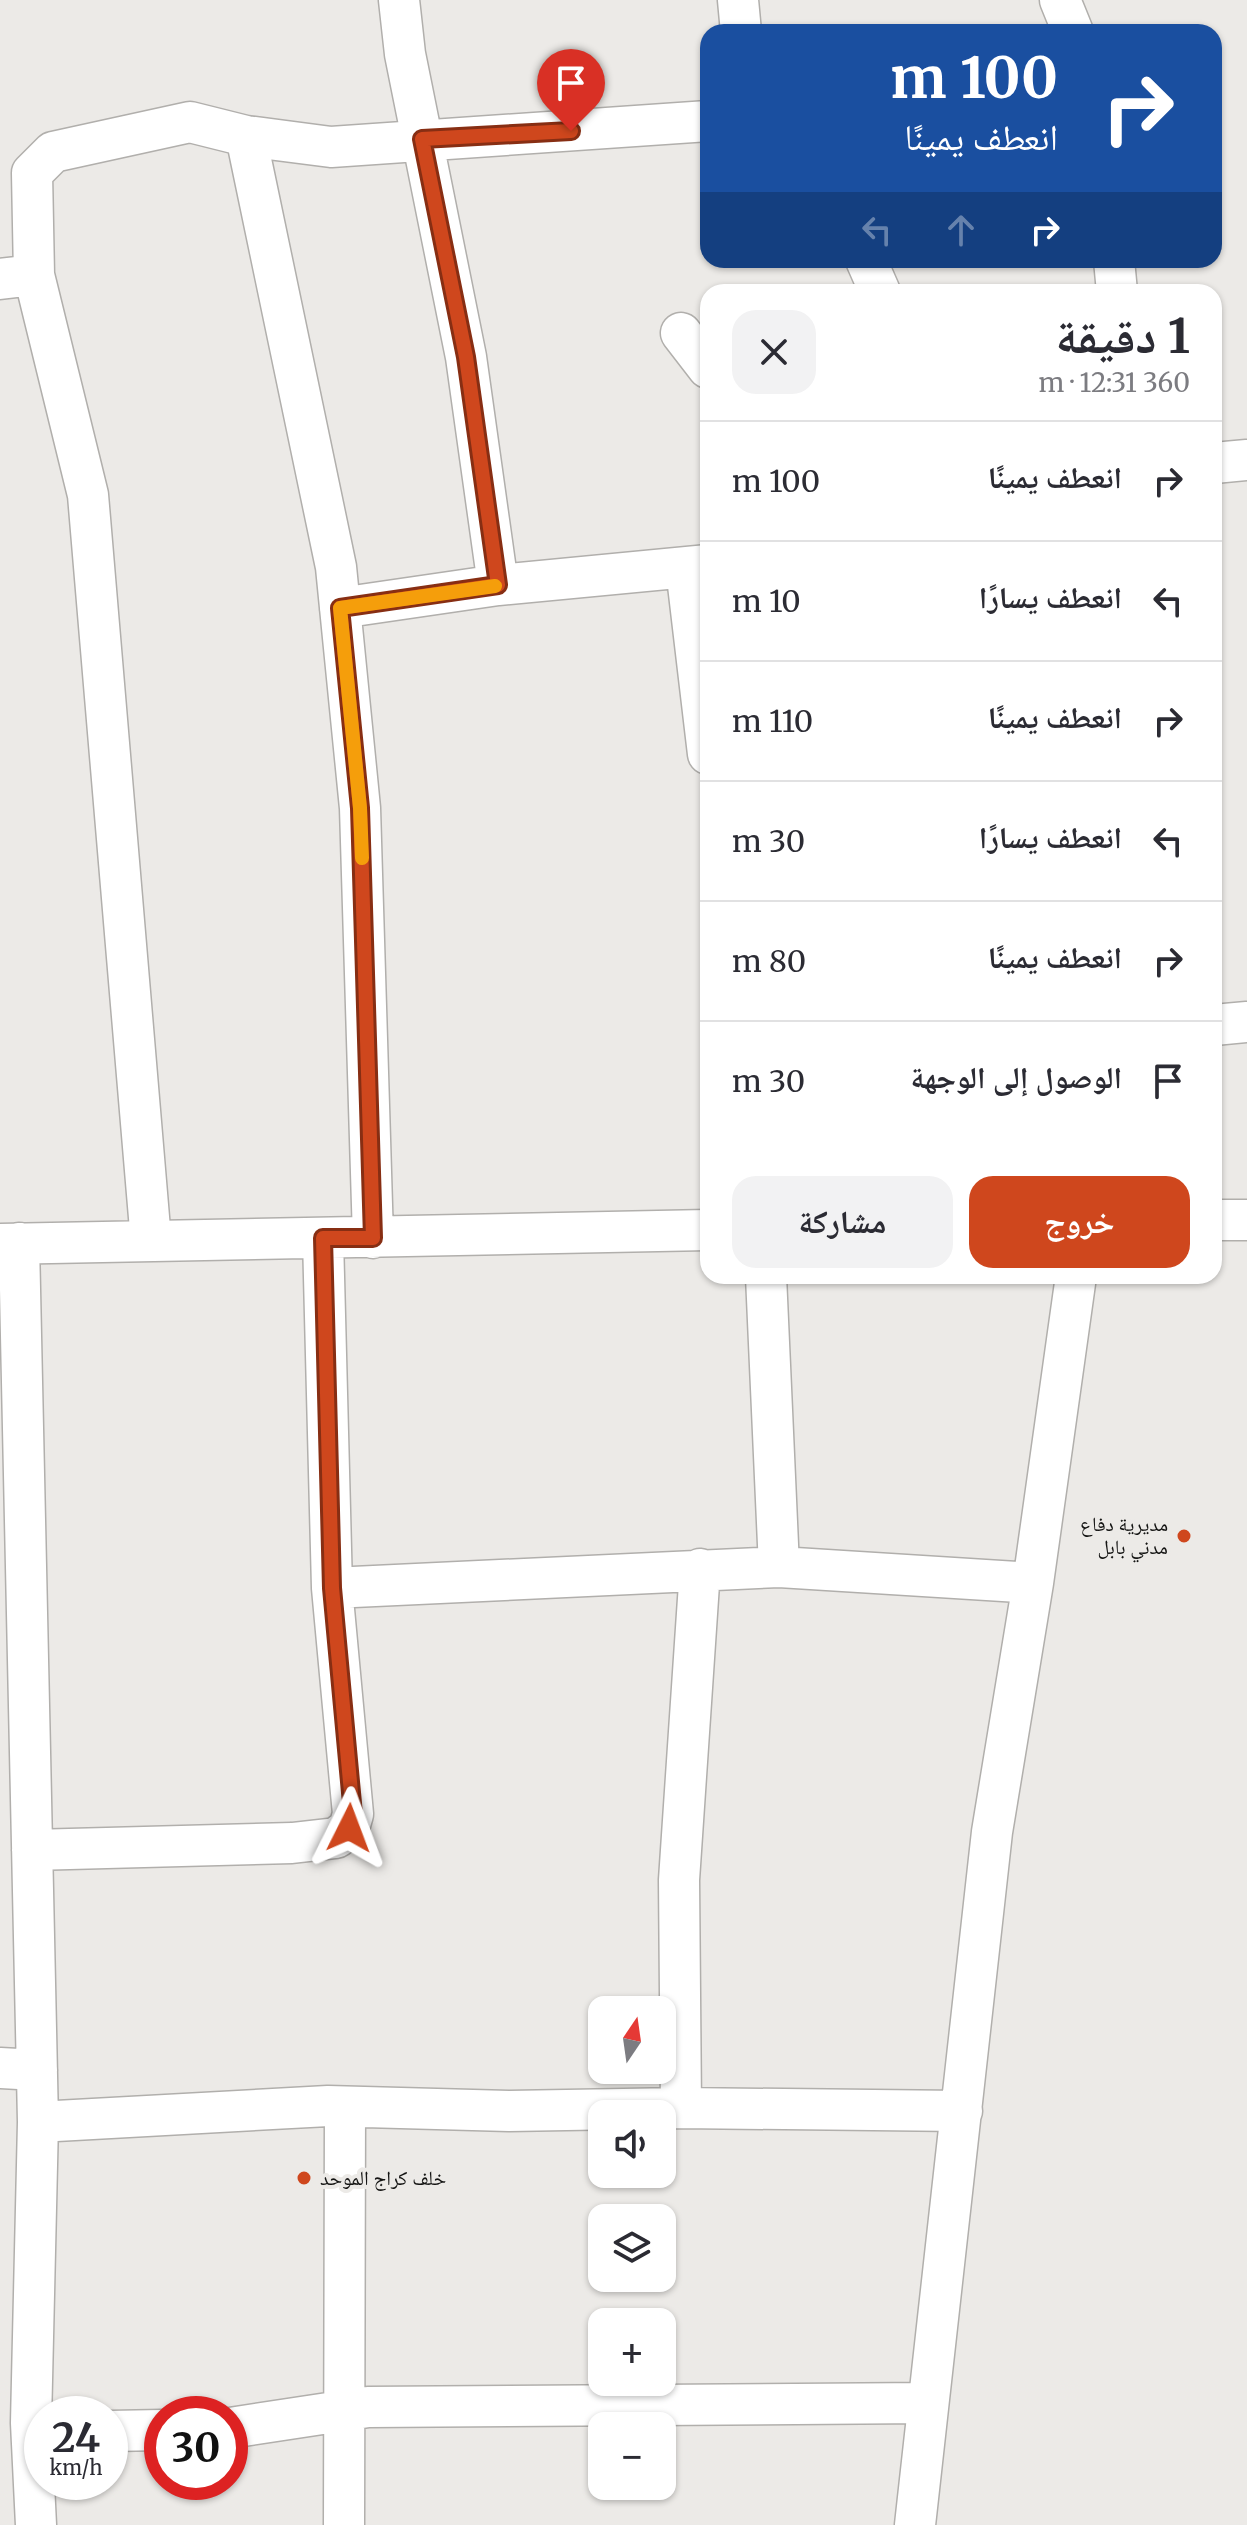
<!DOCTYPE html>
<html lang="ar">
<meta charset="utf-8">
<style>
body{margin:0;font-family:Merriweather,"Noto Naskh Arabic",serif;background:#f2f2f3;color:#2b2b33;direction:rtl;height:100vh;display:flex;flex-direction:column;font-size:30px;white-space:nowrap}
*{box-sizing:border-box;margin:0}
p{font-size:26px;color:#7c7c81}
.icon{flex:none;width:44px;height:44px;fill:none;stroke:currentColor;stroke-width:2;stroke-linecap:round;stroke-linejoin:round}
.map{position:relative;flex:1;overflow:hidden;direction:ltr}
.side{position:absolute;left:700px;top:284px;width:522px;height:1000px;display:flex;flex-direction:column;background:#fff;border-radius:24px;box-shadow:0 2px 6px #0004;direction:rtl}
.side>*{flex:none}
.top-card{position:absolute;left:700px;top:24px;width:522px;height:244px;border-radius:24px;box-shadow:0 2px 6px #0004;direction:rtl;background:#1a4fa0;color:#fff;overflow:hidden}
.needle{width:52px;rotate:13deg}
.fabs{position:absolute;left:588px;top:1996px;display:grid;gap:16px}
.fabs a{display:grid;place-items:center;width:88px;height:88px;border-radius:16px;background:#fff;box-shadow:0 2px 6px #0004;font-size:40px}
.speed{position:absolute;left:24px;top:2396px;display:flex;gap:16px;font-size:40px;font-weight:700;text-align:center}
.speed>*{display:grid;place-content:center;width:104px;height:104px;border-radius:50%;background:#fff;box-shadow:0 2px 6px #0004;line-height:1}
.speed small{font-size:20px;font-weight:400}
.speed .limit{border:12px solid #d22;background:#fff;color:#111}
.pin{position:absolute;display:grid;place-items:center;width:68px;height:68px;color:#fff;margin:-82px -34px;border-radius:50% 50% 50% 0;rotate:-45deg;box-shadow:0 0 8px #0007}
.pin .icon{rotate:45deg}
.me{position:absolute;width:88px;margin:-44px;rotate:3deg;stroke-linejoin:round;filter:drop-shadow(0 0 6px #0008)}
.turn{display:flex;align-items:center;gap:28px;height:168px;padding:0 32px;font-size:36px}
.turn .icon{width:104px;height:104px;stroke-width:2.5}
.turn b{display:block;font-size:56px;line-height:68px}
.lanes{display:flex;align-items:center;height:76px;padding:0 32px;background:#0003;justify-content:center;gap:40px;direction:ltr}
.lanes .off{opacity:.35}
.round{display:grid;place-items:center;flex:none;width:84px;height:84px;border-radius:24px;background:#f2f2f3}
.summary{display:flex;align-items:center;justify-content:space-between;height:136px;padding:0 32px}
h1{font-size:48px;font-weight:700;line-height:60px}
.action{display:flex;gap:16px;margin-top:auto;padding:16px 32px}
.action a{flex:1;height:92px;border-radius:24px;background:#cf471d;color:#fff;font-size:32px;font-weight:700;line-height:92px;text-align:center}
.action a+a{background:#f2f2f3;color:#2b2b33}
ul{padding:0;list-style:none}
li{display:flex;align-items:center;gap:24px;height:120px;padding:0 32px;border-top:2px solid #e1e1e2}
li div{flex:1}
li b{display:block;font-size:30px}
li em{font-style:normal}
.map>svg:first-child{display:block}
</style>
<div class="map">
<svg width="1247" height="2525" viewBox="0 0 1247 2525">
<rect width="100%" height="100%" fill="#eceae7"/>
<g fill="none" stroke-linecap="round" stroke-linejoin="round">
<!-- minor casing -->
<g stroke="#b1afac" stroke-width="43">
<path id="minor" d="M399 0 405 54 466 357 498 585
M738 0 741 32
M1060 0 1073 32
M246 136 336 567 360 808 373 1238
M866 260 880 292
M1114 260 1117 292
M34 275 88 495 151 1241
M0 279 34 275 32 173 53 152 190 122 246 136 331 147 708 121
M681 333 708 368
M1214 463 1247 460
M686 568 708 754
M340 608 498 585 708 565
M1214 1025 1247 1022
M1214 1220H1247
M19 1243 38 2122 31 2423 36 2525
M0 1244 708 1230
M766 1276 779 1567
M332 1588 779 1567 1033 1583
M32 1850 292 1843 336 1838 349 1828 353 1814 332 1588 323 1238
M0 2068 37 2070
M681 2108 679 1880 700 1569
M38 2122 328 2106 509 2111 681 2108 962 2111
M230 2428 368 2407 928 2403
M110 2431 162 2430
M344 2525 345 2108
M915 2525 992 1832 1033 1583 1076 1276"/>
</g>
<!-- minor -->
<use href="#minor" stroke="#fff" stroke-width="40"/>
</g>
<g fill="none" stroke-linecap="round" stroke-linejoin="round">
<!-- route casing -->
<g stroke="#872e13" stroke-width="20">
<path id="route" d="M349 1828 353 1814 332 1588 323 1238H373L360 808 340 608 498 585 466 357 422 139 571 131"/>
</g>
<!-- route -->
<use href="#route" stroke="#cf471d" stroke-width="14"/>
<!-- slow -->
<path stroke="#f59e0b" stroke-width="14" d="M362 858 360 808 340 608 495 586"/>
</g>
<!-- markers -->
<g fill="#cf471d" stroke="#eceae7" stroke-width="3">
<circle cx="1184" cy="1536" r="8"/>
<circle cx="304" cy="2178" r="8"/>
</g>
<g text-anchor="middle" stroke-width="8" stroke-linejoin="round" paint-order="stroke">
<!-- poi labels -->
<g font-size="20" fill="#141413" stroke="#eceae7" text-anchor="end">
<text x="1168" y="1531">مديرية دفاع<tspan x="1168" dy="23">مدني بابل</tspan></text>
<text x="320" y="2185" text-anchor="start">خلف كراج الموحد</text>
</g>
</g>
</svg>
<div class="fabs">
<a><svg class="needle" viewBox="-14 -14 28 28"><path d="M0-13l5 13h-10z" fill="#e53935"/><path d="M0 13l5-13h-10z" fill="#7c7c81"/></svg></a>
<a><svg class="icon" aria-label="sound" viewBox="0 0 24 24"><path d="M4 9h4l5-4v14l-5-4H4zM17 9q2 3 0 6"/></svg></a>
<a><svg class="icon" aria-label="layers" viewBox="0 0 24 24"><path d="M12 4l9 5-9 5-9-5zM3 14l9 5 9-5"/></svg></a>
<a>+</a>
<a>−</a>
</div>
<div class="speed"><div>24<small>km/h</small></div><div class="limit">30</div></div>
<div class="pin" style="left:571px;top:131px;background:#d93025"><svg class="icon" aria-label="arrive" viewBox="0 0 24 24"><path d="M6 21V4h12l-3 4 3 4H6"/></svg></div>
<svg class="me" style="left:349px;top:1828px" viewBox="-20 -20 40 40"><path d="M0-17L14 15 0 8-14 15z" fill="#cf471d" stroke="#fff" stroke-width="4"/></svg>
<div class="top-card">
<div class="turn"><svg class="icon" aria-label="right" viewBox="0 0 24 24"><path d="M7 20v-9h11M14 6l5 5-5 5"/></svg><div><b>100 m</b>انعطف يمينًا</div></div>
<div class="lanes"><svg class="icon off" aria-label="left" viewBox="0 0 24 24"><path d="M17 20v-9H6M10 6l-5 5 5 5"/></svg><svg class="icon off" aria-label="ahead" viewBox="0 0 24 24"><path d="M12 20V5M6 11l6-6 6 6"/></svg><svg class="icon" aria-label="right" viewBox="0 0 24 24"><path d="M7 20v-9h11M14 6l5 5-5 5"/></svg></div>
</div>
<section class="side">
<div class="summary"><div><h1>1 دقيقة</h1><p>360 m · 12:31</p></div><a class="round"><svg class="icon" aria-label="close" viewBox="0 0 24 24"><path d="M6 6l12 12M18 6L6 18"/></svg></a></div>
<ul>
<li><svg class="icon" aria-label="right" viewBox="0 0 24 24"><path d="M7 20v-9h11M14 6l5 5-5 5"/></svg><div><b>انعطف يمينًا</b></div><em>100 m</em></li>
<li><svg class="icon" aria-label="left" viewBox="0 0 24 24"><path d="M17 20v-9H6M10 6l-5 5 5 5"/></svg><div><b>انعطف يسارًا</b></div><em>10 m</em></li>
<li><svg class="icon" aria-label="right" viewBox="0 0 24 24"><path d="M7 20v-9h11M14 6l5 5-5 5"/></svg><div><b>انعطف يمينًا</b></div><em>110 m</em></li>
<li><svg class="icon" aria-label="left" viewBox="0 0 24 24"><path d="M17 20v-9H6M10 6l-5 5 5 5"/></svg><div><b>انعطف يسارًا</b></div><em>30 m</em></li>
<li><svg class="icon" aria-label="right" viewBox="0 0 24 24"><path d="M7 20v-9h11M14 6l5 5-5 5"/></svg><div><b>انعطف يمينًا</b></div><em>80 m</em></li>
<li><svg class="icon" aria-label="arrive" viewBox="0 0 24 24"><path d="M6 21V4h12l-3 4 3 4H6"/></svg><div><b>الوصول إلى الوجهة</b></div><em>30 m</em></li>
</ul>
<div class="action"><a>خروج</a><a>مشاركة</a></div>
</section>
</div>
